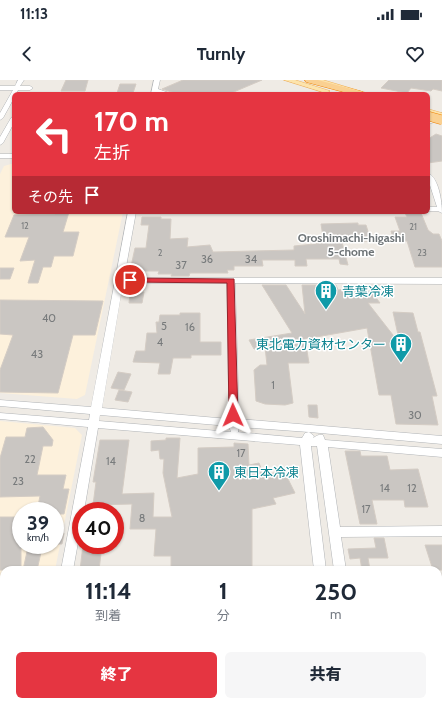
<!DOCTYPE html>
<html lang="ja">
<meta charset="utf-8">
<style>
body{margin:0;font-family:Cabin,"Noto Sans JP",sans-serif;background:#f6f6f7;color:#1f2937;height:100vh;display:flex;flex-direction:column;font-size:15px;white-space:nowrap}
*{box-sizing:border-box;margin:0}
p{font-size:13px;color:#747a83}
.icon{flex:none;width:22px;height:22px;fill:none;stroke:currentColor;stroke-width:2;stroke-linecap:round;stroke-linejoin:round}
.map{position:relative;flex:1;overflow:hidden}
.sheet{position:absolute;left:0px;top:486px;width:442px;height:140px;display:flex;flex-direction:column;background:#fff;border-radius:12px 12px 0 0;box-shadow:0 1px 3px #0004}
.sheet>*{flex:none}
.hud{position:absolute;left:12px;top:12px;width:418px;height:122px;border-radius:6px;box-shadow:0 1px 3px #0004;background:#e53541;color:#fff;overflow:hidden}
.speed{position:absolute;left:12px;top:422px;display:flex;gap:8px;font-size:20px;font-weight:700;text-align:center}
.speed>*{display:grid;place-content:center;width:52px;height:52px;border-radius:50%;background:#fff;box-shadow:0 1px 3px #0004;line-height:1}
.speed small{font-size:10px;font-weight:400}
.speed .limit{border:6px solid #d22;background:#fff;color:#111}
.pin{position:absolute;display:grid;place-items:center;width:34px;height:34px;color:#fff;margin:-17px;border:2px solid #fff;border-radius:50%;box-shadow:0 1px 4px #0007}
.me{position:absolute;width:44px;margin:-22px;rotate:359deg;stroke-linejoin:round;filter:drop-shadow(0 0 3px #0008)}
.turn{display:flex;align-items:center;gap:14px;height:84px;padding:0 16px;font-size:18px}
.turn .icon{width:52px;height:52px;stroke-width:2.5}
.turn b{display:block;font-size:28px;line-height:34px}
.then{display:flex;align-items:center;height:38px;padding:0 16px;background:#0003;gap:8px;font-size:15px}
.eta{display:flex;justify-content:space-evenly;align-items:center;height:68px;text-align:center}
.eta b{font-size:24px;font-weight:800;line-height:28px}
.primary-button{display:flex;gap:8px;margin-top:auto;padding:8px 16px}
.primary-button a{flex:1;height:46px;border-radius:6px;background:#e53541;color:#fff;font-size:16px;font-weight:800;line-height:46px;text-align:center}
.primary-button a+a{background:#f6f6f7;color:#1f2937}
.status{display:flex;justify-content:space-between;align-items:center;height:28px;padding:0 20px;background:#fff;direction:ltr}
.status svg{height:11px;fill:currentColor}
header{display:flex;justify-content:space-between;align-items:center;height:52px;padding:0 16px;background:#fff;font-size:18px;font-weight:800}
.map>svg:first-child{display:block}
</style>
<div class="status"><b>11:13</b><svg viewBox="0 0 49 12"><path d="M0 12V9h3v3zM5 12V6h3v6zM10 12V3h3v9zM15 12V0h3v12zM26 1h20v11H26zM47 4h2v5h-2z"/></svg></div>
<header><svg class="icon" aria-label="back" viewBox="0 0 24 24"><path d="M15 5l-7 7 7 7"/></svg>Turnly<svg class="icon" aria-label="heart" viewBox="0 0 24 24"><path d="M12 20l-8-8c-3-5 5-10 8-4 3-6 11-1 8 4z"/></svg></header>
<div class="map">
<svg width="442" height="626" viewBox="0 0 442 626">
<rect width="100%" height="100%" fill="#efebe5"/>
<!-- commercial -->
<path fill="#fdf1dc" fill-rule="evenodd" d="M11 84H14V132H123L85 315 77 319 0 313V94L4 86Z
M0 341 75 348 82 355 55 490H4V622H28L27 626H0ZM21 431H55V465H21Z"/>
<!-- building -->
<path fill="#cac6c2" stroke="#d4ccc4" d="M66 0H88L85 11H61Z
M183 0H262L229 14H178L162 9Z
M389 0H442V11L433 9 431 11 411 8 407 13 381 8Z
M120 4H136L133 13H117Z
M436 54 442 56V81L428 83V59Z
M56 132H69L63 152H79L73 176H54L51 187H43L38 203H28L35 180 20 181 29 157H5L14 135 55 134Z
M405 133H421L428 150 433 154H439L442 161V187H415L407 161H394L391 151H400L395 137H407Z
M142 137H161V139H171L170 159 188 158 187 167 210 165 213 172 294 170V166L324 163 321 144 358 143V145H366L371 161 342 162 348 185 340 184 339 179H306L307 186H295V180H262L263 186H234V190H227L228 193H190L189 196H171L172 194H158L159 191H130L135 168H146L149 145H141Z
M0 188H14L10 199H0Z
M262 205H286L305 234 302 205H336L338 210 356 208 359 212 371 211 380 223H368L400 264 393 232 413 233 418 252H420L437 316H432L438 345 396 344 391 315H379L367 248 305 259 309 283H288L293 323 285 325 265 324 256 321 254 290 260 285H267L265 267 254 269 249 260 292 253Z
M144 212 142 223H129L130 213Z
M0 220 103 221 95 255H73L58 313 0 312V290L13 255 0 254Z
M180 233H200V262H221V275H191V278H173L170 294H158L160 283 133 282 136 271H145L147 253H157L156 242H159L160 235H180Z
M118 292 131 294 124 310 111 308Z
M119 310 132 312 128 322 115 320Z
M308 325H317L318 338 309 337Z
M43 347 53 360 52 366H43L37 395H66L63 409H69L64 434H55V431H37L40 416 0 417V378L6 357H25L27 348Z
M166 358H180L177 398 198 394V368L234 367V363L248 364 249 385 259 383 264 395 284 391 295 413 273 418 276 424 252 429V490H171V476H154L156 449H130L132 424 93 425 96 402H93L100 360H129L122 414 154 413 153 437H172L163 393 164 379H160L159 370 151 371V361L166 360Z
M345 371H360L361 376H387L390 390 418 389 428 427H405L404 420H372L377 444H360Z
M0 437H21V490H0Z
M55 453H64L62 464H55Z
M374 458H384L388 478H368L370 490H362L360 478 350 479 348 469 376 468Z
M83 465H102L99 490H80Z
M425 465H442V490H433Z
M28 467 42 468 37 490H23Z"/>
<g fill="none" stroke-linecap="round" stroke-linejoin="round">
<!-- minor casing -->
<g stroke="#b1b4b7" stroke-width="1">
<path id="minor" d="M18 0H24L20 6H30L33 8 30 10H18L16 14H14V18L3 38 0 40V33L13 10H0V6H15Z
M154 0H160L158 9 172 14 157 12V14H151Z
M442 33V38L435 42 428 44V40Z
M14 36V43L3 63 0 65V57L11 38Z
M0 74H14V78H0Z
M428 93C439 98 442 122 442 133L438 131H428V127H437L428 99Z
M128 132H136L124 198H442V204L235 203 239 339 442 356V364L309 352 314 356 313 358C316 357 317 354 323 355L325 360 442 369V377L328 367 340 447 442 446V456L341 457 346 490H334L317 366H311L326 490H314L300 365 98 348 84 431H81V446L73 490H61L88 347 0 339V333L89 340 90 334 0 326V320L91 327ZM123 203H227L229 339 102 328ZM100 335 229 346 231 352 99 341ZM239 347 309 352 305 353 302 358 236 352H238Z
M438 515H442V527H438Z
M35 622H49L48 626H34Z
M327 622H341L342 626H328Z
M352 622H366V626H352Z"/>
</g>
<!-- major casing -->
<g stroke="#eeb15f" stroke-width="1">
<path id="major" d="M284 0H295L330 11 326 13Z
M312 0H323L370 14H358Z
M428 29 442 33V37L428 33Z"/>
</g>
<!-- highway casing -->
<g stroke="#ef8405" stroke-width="1">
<path id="highway" d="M305 0H318L363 12 364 14H351L306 2Z"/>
</g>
<!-- minor -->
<use href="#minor" fill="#fff" fill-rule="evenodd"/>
<!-- major -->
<use href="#major" fill="#fde4ac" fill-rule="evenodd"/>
<!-- highway -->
<use href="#highway" fill="#fad091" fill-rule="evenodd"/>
<!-- highway-bridge casing -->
<g stroke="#ef8405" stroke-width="10" stroke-linecap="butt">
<path id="highway-bridge" d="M428 36 442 40"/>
</g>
<!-- highway-bridge -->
<use href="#highway-bridge" stroke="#fad091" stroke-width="9"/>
</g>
<!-- route -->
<path fill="#e53541" stroke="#95222a" d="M130 198 234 199 238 335 237 337H230L229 335 227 203 127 202V199Z"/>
<!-- icons -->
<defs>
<g id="building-pin" transform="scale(1.15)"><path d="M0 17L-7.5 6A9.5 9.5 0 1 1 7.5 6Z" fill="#0f9aa8" stroke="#fff"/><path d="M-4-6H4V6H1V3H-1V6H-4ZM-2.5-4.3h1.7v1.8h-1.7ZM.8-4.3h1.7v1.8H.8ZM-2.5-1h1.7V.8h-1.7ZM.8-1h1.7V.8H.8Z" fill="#fff"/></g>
</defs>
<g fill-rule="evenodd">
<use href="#building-pin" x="326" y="211"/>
<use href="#building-pin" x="401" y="264"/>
<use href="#building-pin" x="219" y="392"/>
</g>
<g text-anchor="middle" stroke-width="3" stroke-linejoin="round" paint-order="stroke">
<!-- far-number labels -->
<g font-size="9" fill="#787b7c">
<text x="25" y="149">12</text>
<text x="413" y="150">21</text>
<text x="160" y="176">2</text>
<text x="422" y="176">23</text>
</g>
<!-- number labels -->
<g font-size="11" fill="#787b7c">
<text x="207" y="183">36</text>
<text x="251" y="183">34</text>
<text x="181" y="189">37</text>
<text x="49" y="242">40</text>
<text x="164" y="250">5</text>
<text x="190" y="251">16</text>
<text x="160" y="266">4</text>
<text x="37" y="278">43</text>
<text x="273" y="309">1</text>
<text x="415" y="339">30</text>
<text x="241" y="377">17</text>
<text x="30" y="383">22</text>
<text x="111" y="385">14</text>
<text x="18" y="405">23</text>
<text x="385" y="412">14</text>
<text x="412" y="412">12</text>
<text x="366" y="433">17</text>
<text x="142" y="442">8</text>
</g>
<!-- far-neighbourhood labels -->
<g font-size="12" font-weight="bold" fill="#6e7477" stroke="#fff">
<text x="351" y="162">Oroshimachi-higashi<tspan x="351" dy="14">5-chome</tspan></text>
</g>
<!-- culture labels -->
<g font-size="13" fill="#0d838f" stroke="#fff" text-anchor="start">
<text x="342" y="216">青葉冷凍</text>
<text x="386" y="269" text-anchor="end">東北電力資材センター</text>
<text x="234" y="397">東日本冷凍</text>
</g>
</g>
</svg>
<div class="speed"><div>39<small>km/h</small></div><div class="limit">40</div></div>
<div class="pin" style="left:130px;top:200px;background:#d93025"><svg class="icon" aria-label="arrive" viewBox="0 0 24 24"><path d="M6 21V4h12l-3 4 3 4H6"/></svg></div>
<svg class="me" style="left:233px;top:335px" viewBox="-20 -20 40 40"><path d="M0-17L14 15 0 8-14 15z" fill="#e53541" stroke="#fff" stroke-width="4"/></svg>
<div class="hud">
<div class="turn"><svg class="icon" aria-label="left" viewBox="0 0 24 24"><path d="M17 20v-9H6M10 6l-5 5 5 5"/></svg><div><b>170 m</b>左折</div></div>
<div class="then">その先<svg class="icon" aria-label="arrive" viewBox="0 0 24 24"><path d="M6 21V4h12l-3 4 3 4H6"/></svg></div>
</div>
<section class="sheet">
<div class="eta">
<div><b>11:14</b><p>到着</p></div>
<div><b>1</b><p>分</p></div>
<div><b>250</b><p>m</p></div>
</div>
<div class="primary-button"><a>終了</a><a>共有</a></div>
</section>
</div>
